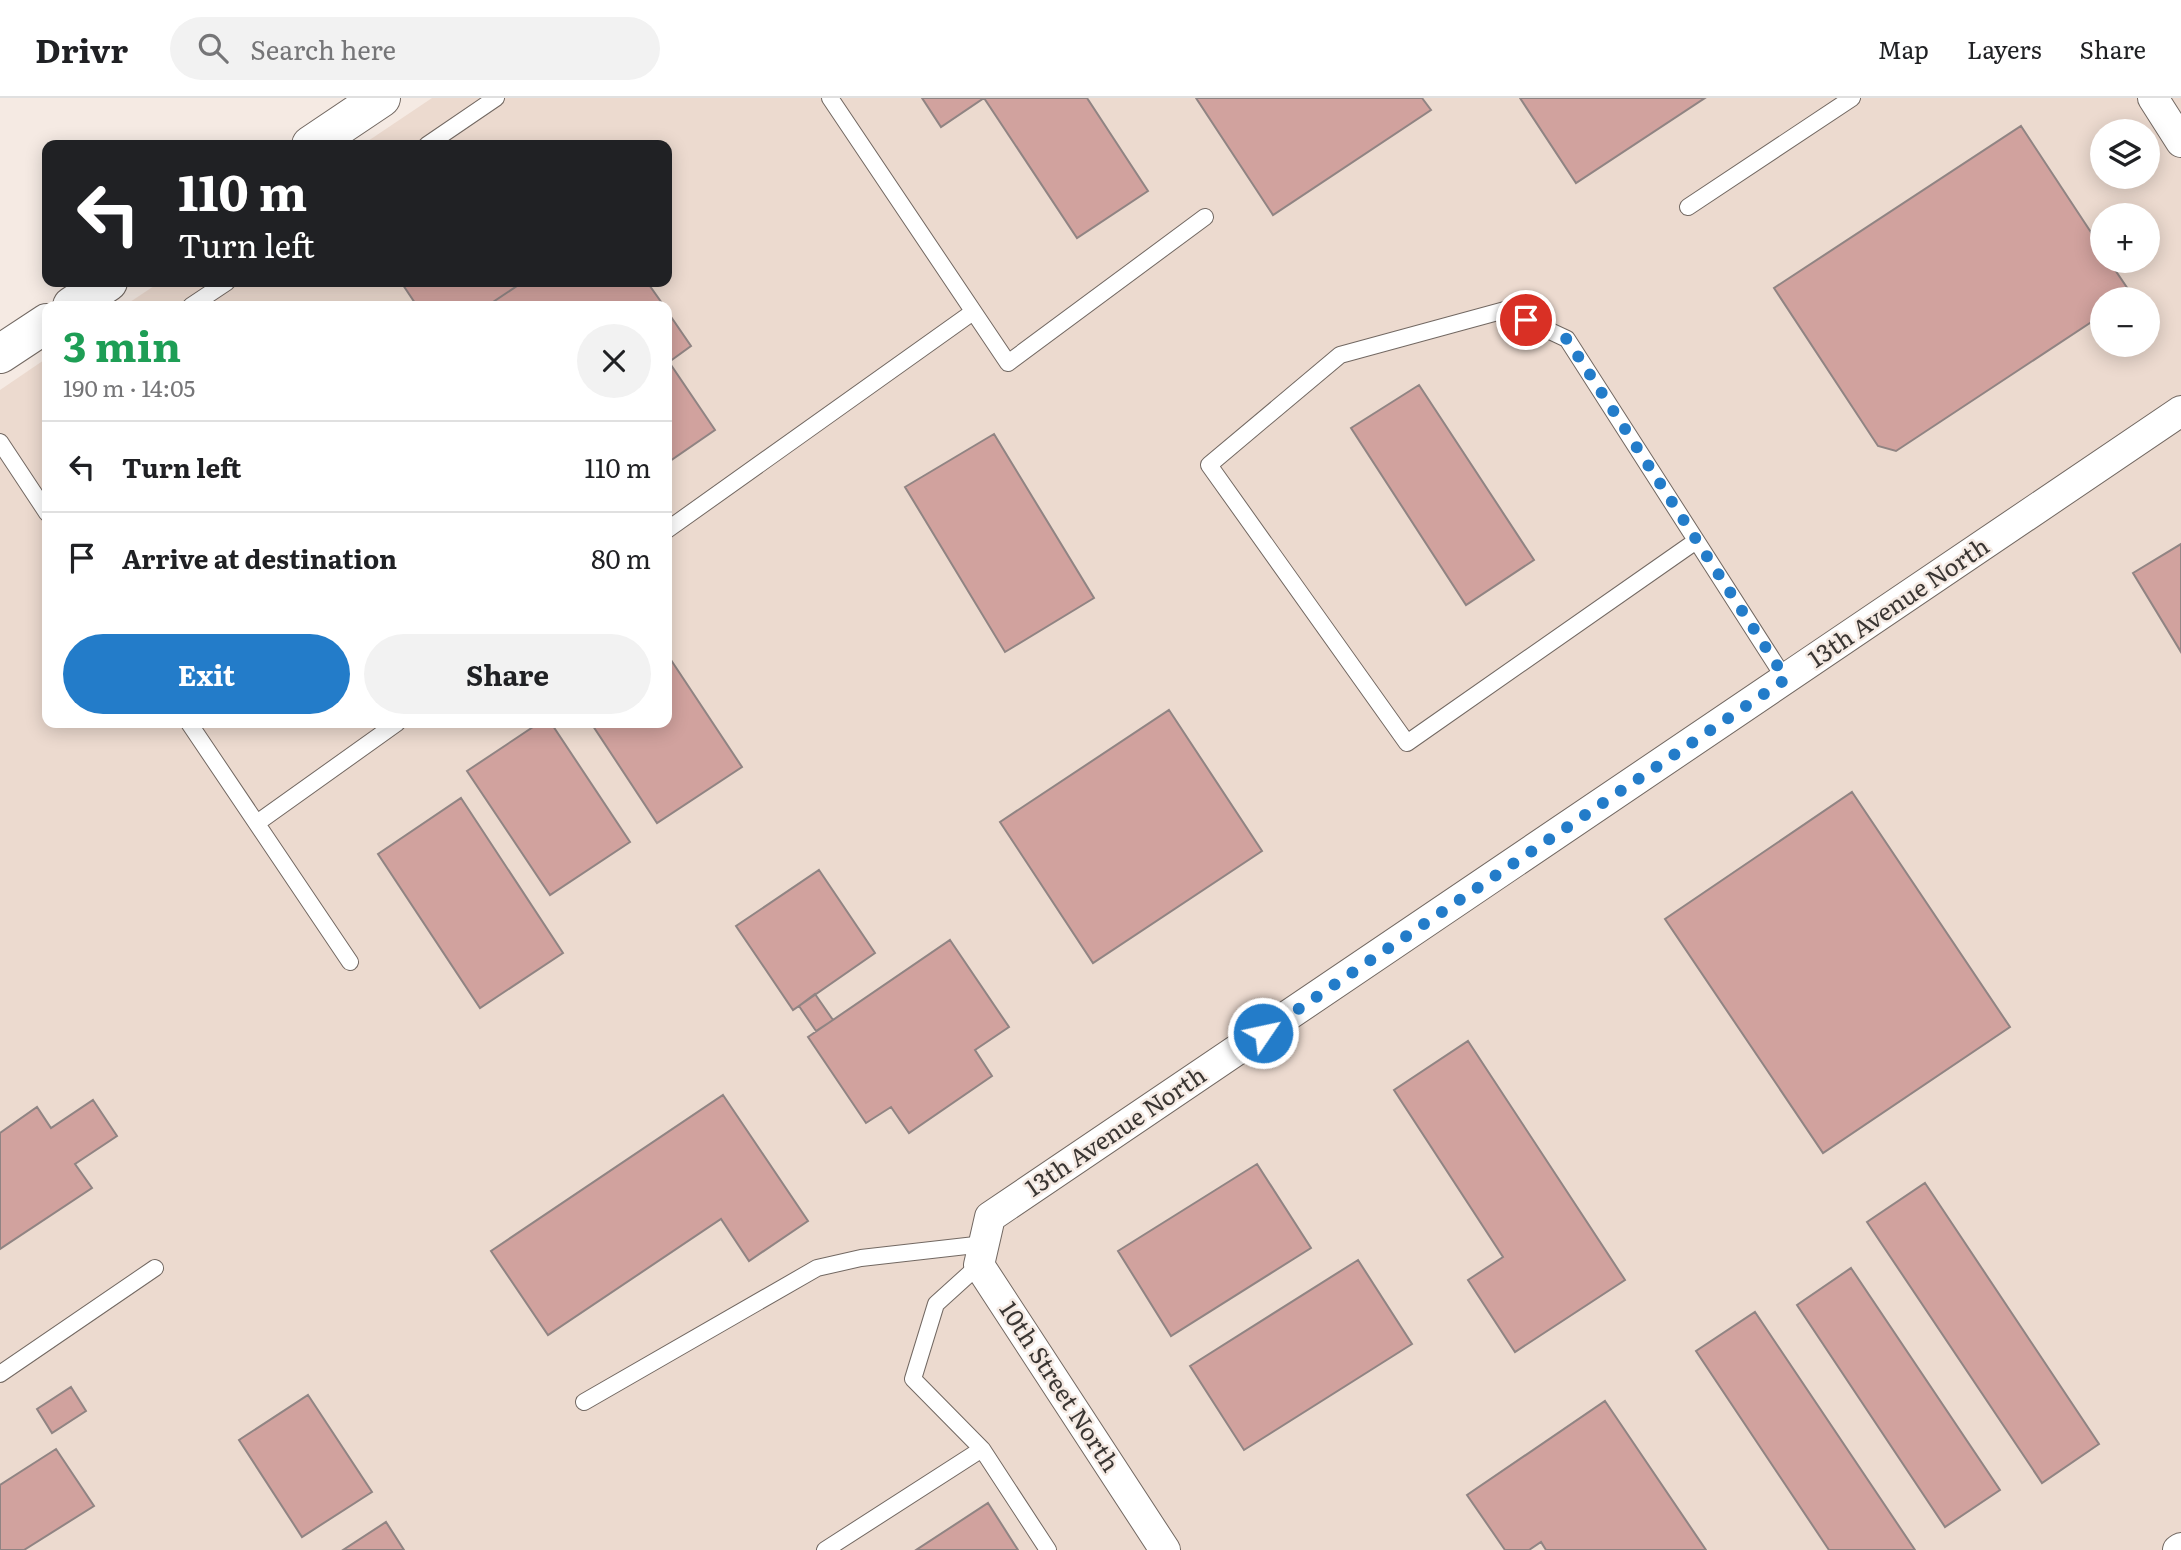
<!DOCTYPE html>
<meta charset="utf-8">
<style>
body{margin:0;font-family:Literata,serif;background:#f2f2f2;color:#202124;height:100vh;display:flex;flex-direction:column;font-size:26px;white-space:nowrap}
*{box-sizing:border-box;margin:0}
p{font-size:23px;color:#757577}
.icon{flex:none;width:38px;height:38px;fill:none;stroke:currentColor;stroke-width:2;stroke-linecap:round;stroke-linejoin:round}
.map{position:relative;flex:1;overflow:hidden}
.drawer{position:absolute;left:42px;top:203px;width:630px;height:427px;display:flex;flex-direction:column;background:#fff;border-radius:14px;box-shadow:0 4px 18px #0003}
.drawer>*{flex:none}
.guide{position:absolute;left:42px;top:42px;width:630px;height:147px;border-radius:14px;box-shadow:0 4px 18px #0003;background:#202124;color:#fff;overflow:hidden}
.controls{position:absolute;left:2090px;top:21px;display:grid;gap:14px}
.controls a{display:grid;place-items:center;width:70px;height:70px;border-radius:50%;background:#fff;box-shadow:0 4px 18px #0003;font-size:35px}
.pin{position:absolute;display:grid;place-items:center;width:60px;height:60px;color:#fff;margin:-30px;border:4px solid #fff;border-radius:50%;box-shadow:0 2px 7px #0007}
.me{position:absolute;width:77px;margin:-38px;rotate:56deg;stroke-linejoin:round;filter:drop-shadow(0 0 5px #0008)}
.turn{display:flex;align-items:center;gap:24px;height:147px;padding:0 21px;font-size:32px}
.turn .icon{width:91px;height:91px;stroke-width:2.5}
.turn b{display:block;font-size:49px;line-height:60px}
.round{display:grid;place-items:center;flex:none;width:74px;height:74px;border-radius:37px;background:#f2f2f2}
.headline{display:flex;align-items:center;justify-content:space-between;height:119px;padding:0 21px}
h1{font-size:42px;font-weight:700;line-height:52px;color:#1e9e55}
.cta{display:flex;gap:14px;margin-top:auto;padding:14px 21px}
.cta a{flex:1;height:80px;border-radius:42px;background:#237cc9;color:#fff;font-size:28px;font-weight:700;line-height:80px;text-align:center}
.cta a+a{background:#f2f2f2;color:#202124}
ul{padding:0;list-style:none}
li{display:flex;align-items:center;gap:21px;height:91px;padding:0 21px;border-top:2px solid #e0e0e0}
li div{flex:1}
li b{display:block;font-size:26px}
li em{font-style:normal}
header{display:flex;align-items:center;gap:42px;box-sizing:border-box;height:98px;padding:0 35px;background:#fff;border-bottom:2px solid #e0e0e0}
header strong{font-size:33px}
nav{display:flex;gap:38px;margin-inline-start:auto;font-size:24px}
.search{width:490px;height:63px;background:#f2f2f2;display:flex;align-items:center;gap:18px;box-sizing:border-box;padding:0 24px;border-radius:38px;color:#757577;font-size:26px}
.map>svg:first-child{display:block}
</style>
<header>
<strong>Drivr</strong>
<div class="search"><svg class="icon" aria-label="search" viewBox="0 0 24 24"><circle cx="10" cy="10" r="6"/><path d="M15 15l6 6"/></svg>Search here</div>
<nav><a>Map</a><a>Layers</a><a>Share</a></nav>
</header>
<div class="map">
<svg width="2181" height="1452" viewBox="0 0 2181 1452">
<rect width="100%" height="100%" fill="#f5eae3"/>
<!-- built -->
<path fill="#ecdacf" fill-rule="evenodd" d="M432 0H2181V1452H0V292L47 260V625H667V208H124L160 184H667V47H362ZM2102 33H2147V79H2102ZM2102 117H2147V163H2102ZM2102 201H2147V247H2102Z"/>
<!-- building -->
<path fill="#d1a29e" stroke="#908483" stroke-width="2" d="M922 0H984L941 29Z
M984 0H1087L1148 93 1077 140Z
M1196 0H1422L1431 12 1273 117Z
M1520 0H1705L1576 85Z
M2021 28 2102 151V163H2109L2132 197 2126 201H2102V217L1896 353 1878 348 1774 190Z
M401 184H523L487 208H417Z
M523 184H647L664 208H487Z
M667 213 691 248 669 264 715 332 667 365Z
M1419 287 1534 462 1466 507 1351 330Z
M994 336 1094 500 1005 554 905 389Z
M2181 446V554L2133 475Z
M667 556 742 669 657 725 591 625H667Z
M1169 612 1262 753 1093 865 1000 724Z
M539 625H551L630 744 550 797 467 673Z
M1852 694 2010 929 1823 1055 1665 821Z
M461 700 563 855 480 910 378 756Z
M819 772 875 855 793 912 736 828Z
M950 842 1009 929 975 952 992 978 909 1035 891 1009 866 1025 808 939Z
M815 896 833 922 816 933 799 908Z
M1468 943 1625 1182 1515 1254 1468 1182 1503 1159 1394 992Z
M723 997 808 1123 749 1163 721 1121 548 1237 491 1153Z
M93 1002 117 1038 75 1066 92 1090 0 1151V1035L37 1009 51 1030Z
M1257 1066 1311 1150 1171 1238 1118 1153Z
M1925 1085 2099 1346 2042 1385 1867 1124Z
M1358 1162 1412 1246 1244 1352 1190 1268Z
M1851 1170 2000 1392 1945 1429 1797 1207Z
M1755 1214 1915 1452H1829L1696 1253Z
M71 1289 86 1313 52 1335 37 1311Z
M308 1297 372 1394 302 1439 239 1342Z
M1605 1303 1706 1452H1546L1541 1444 1529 1452H1505L1467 1397Z
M56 1351 94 1408 24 1452H0V1387Z
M988 1405 1018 1452H916Z
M386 1424 404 1452H343Z"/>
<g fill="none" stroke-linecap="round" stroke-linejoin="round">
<!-- service casing -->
<g stroke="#726862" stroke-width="18">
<path id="service" d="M830 0 1008 265 1205 119
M427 47 496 0
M1688 109 1852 0
M191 208 227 184
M0 344 47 415
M667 432 973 214
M1696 443 1407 645 1209 367 1340 257 1505 212 1567 241 1785 581
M189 625 350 864
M257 725 397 625
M979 1167 936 1206 913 1281 982 1351 1048 1452
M0 1276 155 1170
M584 1304 817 1170 861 1160 984 1146
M825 1452 982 1351"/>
</g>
<!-- minor casing -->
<g stroke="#726862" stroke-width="32">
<path id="minor" d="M2153 0 2181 44
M1165 1452 979 1167 990 1119 2181 313
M2178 1452 2181 1450"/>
</g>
<!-- tertiary casing -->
<g stroke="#726862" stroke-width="40">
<path id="tertiary" d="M311 47 381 0
M72 208 108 184
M0 256 47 225"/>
</g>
<!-- service -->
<use href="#service" stroke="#fff" stroke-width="16"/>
<!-- minor -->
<use href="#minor" stroke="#fff" stroke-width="30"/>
<!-- tertiary -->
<use href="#tertiary" stroke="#fff" stroke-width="38"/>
</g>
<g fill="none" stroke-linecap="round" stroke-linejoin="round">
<!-- route -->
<path stroke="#237cc9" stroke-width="12" stroke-dasharray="0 21.6" d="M1263 935 1786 581 1567 241 1526 222"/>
</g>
<g text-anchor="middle" stroke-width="5" stroke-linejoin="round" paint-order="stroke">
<!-- street labels -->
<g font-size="24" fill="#3a3633" stroke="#f5eae3">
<text transform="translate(1899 505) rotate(-34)" y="8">13th Avenue North</text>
<text transform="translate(1116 1034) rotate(-34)" y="8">13th Avenue North</text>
<text transform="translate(1059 1289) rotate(57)" y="8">10th Street North</text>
</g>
</g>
</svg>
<div class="controls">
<a><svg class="icon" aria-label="layers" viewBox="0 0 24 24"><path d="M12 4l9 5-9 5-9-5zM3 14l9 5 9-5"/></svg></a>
<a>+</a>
<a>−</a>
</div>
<div class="pin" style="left:1526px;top:222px;background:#d93025"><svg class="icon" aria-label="arrive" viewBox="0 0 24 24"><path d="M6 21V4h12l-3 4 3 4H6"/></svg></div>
<svg class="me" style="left:1263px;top:935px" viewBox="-20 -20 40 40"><circle r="17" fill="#237cc9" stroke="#fff" stroke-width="3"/><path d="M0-11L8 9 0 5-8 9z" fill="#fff"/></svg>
<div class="guide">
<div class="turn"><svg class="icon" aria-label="left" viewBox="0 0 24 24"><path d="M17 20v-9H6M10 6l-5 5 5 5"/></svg><div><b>110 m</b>Turn left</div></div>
</div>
<section class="drawer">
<div class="headline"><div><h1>3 min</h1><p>190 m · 14:05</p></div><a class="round"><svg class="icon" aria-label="close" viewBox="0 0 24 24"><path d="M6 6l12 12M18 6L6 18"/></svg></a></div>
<ul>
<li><svg class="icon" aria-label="left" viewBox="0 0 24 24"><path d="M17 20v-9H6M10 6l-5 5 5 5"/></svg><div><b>Turn left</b></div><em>110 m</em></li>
<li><svg class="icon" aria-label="arrive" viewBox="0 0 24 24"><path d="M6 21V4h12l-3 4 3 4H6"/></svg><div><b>Arrive at destination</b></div><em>80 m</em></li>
</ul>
<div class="cta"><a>Exit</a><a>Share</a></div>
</section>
</div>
